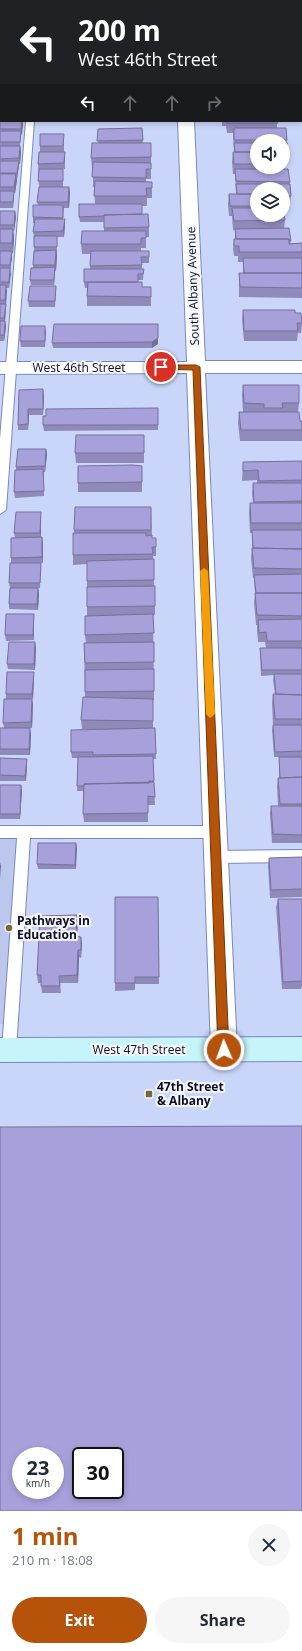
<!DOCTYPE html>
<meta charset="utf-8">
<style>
body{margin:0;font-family:"Open Sans",sans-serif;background:#f6f6f7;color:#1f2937;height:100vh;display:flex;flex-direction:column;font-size:15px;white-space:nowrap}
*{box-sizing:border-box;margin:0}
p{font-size:13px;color:#747a83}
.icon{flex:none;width:22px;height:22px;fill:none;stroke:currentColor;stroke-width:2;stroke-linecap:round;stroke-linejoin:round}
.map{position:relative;height:1511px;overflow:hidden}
.drawer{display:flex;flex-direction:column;background:#fff;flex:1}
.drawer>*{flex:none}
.hud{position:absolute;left:0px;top:0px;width:302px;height:122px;box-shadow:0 2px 6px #0003;background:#202124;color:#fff;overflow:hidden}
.tools{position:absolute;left:250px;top:134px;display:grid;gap:8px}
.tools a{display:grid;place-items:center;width:40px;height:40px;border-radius:50%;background:#fff;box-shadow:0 2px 6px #0003;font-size:20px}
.speed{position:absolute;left:12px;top:1447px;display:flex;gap:8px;font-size:20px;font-weight:700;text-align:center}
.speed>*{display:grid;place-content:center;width:52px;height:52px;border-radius:50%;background:#fff;box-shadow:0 2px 6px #0003;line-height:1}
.speed small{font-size:10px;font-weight:400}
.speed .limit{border:2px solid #111;border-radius:6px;background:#fff;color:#111}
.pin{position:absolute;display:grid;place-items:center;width:34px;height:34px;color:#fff;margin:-17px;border:2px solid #fff;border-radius:50%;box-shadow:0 1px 4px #0007}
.me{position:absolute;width:44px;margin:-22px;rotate:358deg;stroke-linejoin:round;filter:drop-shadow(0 0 3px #0008)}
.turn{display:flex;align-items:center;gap:14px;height:84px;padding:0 12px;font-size:18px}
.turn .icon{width:52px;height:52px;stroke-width:2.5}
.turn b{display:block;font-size:28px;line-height:34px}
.lanes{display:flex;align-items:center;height:38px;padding:0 12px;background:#0003;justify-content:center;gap:20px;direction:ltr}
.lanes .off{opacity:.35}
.round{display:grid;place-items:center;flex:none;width:42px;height:42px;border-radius:21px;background:#f6f6f7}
.headline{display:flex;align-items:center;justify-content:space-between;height:68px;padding:0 12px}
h1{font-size:24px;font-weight:700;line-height:30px;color:#b45309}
.primary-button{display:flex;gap:8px;margin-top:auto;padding:8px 12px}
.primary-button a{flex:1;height:46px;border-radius:24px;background:#b45309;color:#fff;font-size:16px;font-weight:700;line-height:46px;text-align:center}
.primary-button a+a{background:#f6f6f7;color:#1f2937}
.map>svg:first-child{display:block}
</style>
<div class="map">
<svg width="302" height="1511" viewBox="0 0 302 1511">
<rect width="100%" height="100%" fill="#cad6f9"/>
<!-- built -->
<path fill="#bbc7ed" d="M0 832H25L12 1024H0Z"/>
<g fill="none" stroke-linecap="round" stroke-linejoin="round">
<!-- service casing -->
<g stroke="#7788be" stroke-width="2">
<path id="service" d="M26 121H34L6 510 0 514V439Z
M0 826H215L220 828 222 832 220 836 215 838H30L16 1050 14 1055 9 1057 4 1055 2 1050 17 838H0Z
M302 850V862L216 863 211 861 209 857 211 853 216 851Z"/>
</g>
<!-- minor casing -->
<g stroke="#7788be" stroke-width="2">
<path id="minor" d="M0 0H182L1 1V4Z
M178 121H194L205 361H302V373H205L237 1050 233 1058 224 1062 215 1058 211 1050 187 373 0 374V362H187Z"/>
</g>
<!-- secondary casing -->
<g stroke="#7788be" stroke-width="2">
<path id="secondary" d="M302 1037V1061L0 1062V1038Z"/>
</g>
<!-- service -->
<use href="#service" fill="#fff" fill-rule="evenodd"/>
<!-- minor -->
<use href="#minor" fill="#fff" fill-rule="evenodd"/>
<!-- secondary -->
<use href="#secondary" fill="#c5f4fb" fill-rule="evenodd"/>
</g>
<!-- wall -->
<path fill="#908abb" d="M301 8H302V80H301Z
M0 118 1 121H23L22 135H21L20 146 21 152 20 164H19L17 179 15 193H14L13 208H0Z
M222 121H277V128L287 140 289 154 288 160H283V141H257V167H283V169L290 182 291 196 290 202H283V189H257V215L285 220 284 228 291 241 290 243H302V298L239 297V273H243V262H238V256H234L233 249 234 239H235V230H233L232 216H229L228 204 229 194H236L235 174H233L232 162 233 152H234L233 133H227L226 126H222Z
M142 128 143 143 151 157V179H146V182H152V198H147V206H142V214L149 227V237H146V248H141V251H149V263H142V269H144L143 280H138V282L142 287H151V306H87V288H85L84 282 90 269 91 254H82L81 244 104 231V222H80L79 217 95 204 94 187H93V168H92L91 158 98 143V129Z
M64 140V152L65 158V169H63V187H39L38 164 40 152V146Z
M69 187 70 193 69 208H64L63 219H65V225L64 237H57V253L56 271H55L54 285H31L30 280 33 268 34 252V237L33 232 35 223H33V217L38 205 37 202Z
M0 211H15L16 217 14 231H13L14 239 13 253H12V257L10 271 9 288H6V310L5 321 6 327 4 341H0Z
M56 286V292L55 307H29L28 301Z
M243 310 295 313 302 323 301 333H298L297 341H244L242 320Z
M158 324V344L152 348H53L52 343Z
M45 326V347H21L20 341Z
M243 385 299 403 298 412 300 421H302V441H240L238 423 239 412H243L242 395Z
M19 390 44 395 43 415H29L28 430H18V425Z
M158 408V430L44 431 43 425Z
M144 435V463H76L75 453Z
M46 449 47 454 45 472H44V496L15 498 14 492 16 470V467Z
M302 461V757H274L272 730 273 725 272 703 273 694H275L273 680 274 675 261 676 260 653V648H266L265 642H258L257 629V625H256L254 602 255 594 254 578H253L251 558 252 548V533H250L249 513 250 503H253L252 493 253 483H257V480L242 481 243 462Z
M142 466V492H78V483Z
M151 507 152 538H156V556H153L155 606V615L153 616 154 691V700H153V728H155L156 759H153L155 805H148V822H84L83 814V791H77L78 758H72L71 752 100 730 82 729 81 720 85 697 84 643H86L85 635 87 615V564L73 565V555L74 530Z
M41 512V538L43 543V563H41V568L40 588H38L39 594 38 610 9 609V604L10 588 9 583 11 563V558L15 538 14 533Z
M34 614V640L6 641 5 635Z
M36 647 35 670 8 669 7 664Z
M34 677 33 699H6V694Z
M33 704 32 728H4L3 723Z
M0 728 31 734 30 755H0Z
M279 757H302V843H272L270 814 271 806H278L277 786 278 778H279Z
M0 758 27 759V764L26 781H0Z
M0 785 22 790 20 819H0Z
M76 843V869H38L37 864Z
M302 857V897L270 898 268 866 269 858Z
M158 897 159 984H135V990L115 991V983Z
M278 899H302V986L301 989H282L276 907Z
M78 923 77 936 82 944 81 958 79 957 78 983H60L61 993H42L41 983H38L37 975Z"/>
<!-- shaded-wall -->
<path fill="#767099" d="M22 121 23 124 22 135 21 129Z
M20 146 21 152 20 164 19 158Z
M19 161V166L17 179V173Z
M16 174 17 180 15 193 14 187Z
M69 187 70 193 69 208 68 202Z
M14 191V197L13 208V202Z
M15 211 16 217 14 231V225Z
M65 219V225L64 237 63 231Z
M13 229 14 239 13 253 12 243Z
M56 250 57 256 56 271 55 265Z
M12 251V257L10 271V265Z
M55 267V273L54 285V280Z
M10 268 11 274 9 288V282Z
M6 285 7 291 5 321 6 327 4 341V335L5 324 4 318 6 304 5 300Z
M45 326 46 332 45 347Z
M158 338V344L152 348V342Z
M43 389 44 395 43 415Z
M28 409 29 415 28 430Z
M46 449 47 454 45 472V466Z
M41 512V539L40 533Z
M42 537 43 543V563L42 557Z
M38 588 39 594 38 610 37 604Z
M34 614V640L33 635Z
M35 642 36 647 35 670 34 664Z
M34 672V677L33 699 32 694Z
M32 699 33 704 32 728 31 722Z
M30 728 31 734 30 755 29 749Z
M27 759V764L26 781 25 776Z
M21 785 22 790 20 819V814Z
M76 843 77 848 76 869 75 865Z
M0 862 1 866 0 879Z
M77 915 78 923 76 944V936Z
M81 937 82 944 81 958Z
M78 950 79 957 78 983 77 975Z"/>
<!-- building -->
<path fill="#a8a0da" stroke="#767099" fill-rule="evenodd" d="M301 8H302V21H301Z
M301 23H302V30H301Z
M301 31H302V40H301Z
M301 42H302V52H301Z
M301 53H302V63H301Z
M301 65H302V74H301Z
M0 118H1V121H22L21 129H0Z
M227 121H277L278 123H227Z
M142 128 143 140 97 141 98 129Z
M234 128H286L287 140H234Z
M0 131H21L20 142H0Z
M40 134H64L63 146H40Z
M92 143H151V157L91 158Z
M234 143H257V152H235Z
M283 143H287L289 154H283Z
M0 146H20L19 158 0 159Z
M39 152H65L64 163 38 164Z
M233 152H257V164H234Z
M0 161H19L17 173H0Z
M93 162 151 163V169H146V178L92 177Z
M39 169H63V181H38Z
M235 169H288L290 182 236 181Z
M0 174H16L14 187H0Z
M95 181 152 182V188H146L147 196H94Z
M236 184H290L291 196H283V189H257V194H237Z
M39 187H69L68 202H37Z
M0 191H14L13 202H0Z
M229 194H257V206H230Z
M79 204H142V214L104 215V216L79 217Z
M33 205H63V218L33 217Z
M283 207 285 220 234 221 232 208H257V215H283Z
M0 211H15L14 225H0Z
M148 214 149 227 104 228V215Z
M35 219H65L63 231 33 232Z
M289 228 291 241H289V239H236L235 229Z
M0 229H13L12 243H0Z
M82 231H146V238H141V244H81Z
M34 236H57V247H34Z
M234 239H289V244L302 243V252H239V246H234Z
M56 250 55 265H33L34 251Z
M0 251H12L10 265H0Z
M91 251H149V257H141L142 265 90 266Z
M243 258H302V273H244Z
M55 267 54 280H30L31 268Z
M0 268H10L9 282H0Z
M84 269H144L143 274H138V282H84Z
M239 273H302V288L240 287Z
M88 282H142V287H151V297L87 296Z
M0 285H6L5 300H0Z
M30 286H56L55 301H28Z
M0 304H6L4 318H0Z
M243 310H295V313H301L302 323H297L298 331H244Z
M0 321H5L4 335H0Z
M54 324H158V338L152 342 52 343Z
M21 326H45V341H20Z
M243 385H299V403H282L283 408H264V404L244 403Z
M43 389V409H28V424L18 425 19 390Z
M158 408V425H43V416H46V409Z
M239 412H299L300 421H302V430H241Z
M76 435H144V453H75Z
M18 449H46L45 466 16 467Z
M302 461V480L259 481 258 470 243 471V462Z
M133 465 142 466V482L78 483V466Z
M43 469 44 491 14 492 15 470Z
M253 483H302V501L254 502Z
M250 503H302V523H251Z
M75 507H151V530H74Z
M16 512H41L40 533H14Z
M252 530H302V549L253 548Z
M73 533H146V536L152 535V538H156V547H152L153 554 73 555Z
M42 537V557L11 558V538Z
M252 548 302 549V569L254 568Z
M154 559V580L87 581V561Z
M10 563H41L40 583H9Z
M302 574V593H256L254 575Z
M155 586V606L87 607V587Z
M10 588H38L37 604H9Z
M255 593H302V616L257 615Z
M6 614H34L33 635H5Z
M153 614 154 633 85 635V616Z
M302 619V641H267L266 632 259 633 258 620Z
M9 642H35L34 664H7Z
M154 642V662L85 663 84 643Z
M260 648H302V670H262Z
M154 669V691L85 692V670Z
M7 672H34L32 694H6Z
M274 674H302V695L276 694Z
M273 694 302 695V719H275Z
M83 697 153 699V721L81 720Z
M4 699H32L31 722 3 723Z
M273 725H302V751L275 752Z
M0 728H30L29 749H0Z
M155 728 156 754 93 755V752H71V730Z
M153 756 154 781H149V783L84 784V786H77L78 757Z
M279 757H302V777L280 778Z
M0 758 27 759 25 776 0 775Z
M302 777V804H280L278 778Z
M154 782 155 797 148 796V813L83 814 84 784Z
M0 785H21L20 814H0Z
M271 806H302V835L273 834Z
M38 843H76L75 865 37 864Z
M302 857V889L271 890 269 858Z
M115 897H158L159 977H135V983H115Z
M278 899H302V981L283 982Z
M77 915 76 936 81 937V950H78L77 975 59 976 60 986H41V975H37L40 916Z
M302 1126V1511H0V1127ZM21 1456H55V1490H21ZM81 1456H115V1490H81Z"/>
<!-- route -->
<path fill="#b45309" stroke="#753606" d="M161 365H196L200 367 229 1050 227 1053 224 1055 220 1053 218 1050 193 370 158 369 157 367Z"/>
<!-- slow -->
<path fill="#f59e0b" d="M204 568 208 571 215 714 210 718 206 714 200 571Z"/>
<!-- markers -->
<g fill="#796735" stroke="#f6f8fe" stroke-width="1.5">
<circle cx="9" cy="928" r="4"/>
<rect x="145" y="1090" width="8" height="8" rx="2"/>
</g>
<g text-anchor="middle" stroke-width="4" stroke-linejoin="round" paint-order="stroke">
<!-- street labels -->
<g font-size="12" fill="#090e21" stroke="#f6f8fe">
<text transform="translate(193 286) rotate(-92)" y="4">South Albany Avenue</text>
<text x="79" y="372">West 46th Street</text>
<text x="139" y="1054">West 47th Street</text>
</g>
<!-- poi labels -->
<g font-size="12" font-weight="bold" fill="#090e21" stroke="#f6f8fe" text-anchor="start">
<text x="17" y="925">Pathways in<tspan x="17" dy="14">Education</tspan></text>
<text x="157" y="1091">47th Street<tspan x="157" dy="14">&amp; Albany</tspan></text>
</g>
</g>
</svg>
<div class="tools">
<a><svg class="icon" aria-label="sound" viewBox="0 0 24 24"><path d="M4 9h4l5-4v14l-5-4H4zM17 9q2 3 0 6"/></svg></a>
<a><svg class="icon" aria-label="layers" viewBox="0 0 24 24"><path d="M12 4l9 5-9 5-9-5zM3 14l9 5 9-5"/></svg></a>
</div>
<div class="speed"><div>23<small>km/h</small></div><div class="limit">30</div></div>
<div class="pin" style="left:161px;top:367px;background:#d93025"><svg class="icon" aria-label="arrive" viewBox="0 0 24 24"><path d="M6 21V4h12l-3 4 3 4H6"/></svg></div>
<svg class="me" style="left:224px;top:1050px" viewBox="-20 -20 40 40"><circle r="17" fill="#b45309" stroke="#fff" stroke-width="3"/><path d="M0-11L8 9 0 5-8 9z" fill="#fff"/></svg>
<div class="hud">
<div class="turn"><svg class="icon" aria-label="left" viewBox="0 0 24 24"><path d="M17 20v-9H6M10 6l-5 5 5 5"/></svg><div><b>200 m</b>West 46th Street</div></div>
<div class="lanes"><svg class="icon" aria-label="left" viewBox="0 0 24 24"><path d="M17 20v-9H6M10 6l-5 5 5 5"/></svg><svg class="icon off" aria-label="ahead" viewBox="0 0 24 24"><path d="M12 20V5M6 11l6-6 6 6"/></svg><svg class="icon off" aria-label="ahead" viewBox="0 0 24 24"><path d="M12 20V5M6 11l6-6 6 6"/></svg><svg class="icon off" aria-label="right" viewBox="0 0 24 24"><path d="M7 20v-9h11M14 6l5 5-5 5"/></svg></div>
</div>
</div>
<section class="drawer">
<div class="headline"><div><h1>1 min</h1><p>210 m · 18:08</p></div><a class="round"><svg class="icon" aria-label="close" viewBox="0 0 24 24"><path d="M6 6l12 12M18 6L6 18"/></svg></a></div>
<div class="primary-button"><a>Exit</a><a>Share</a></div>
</section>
